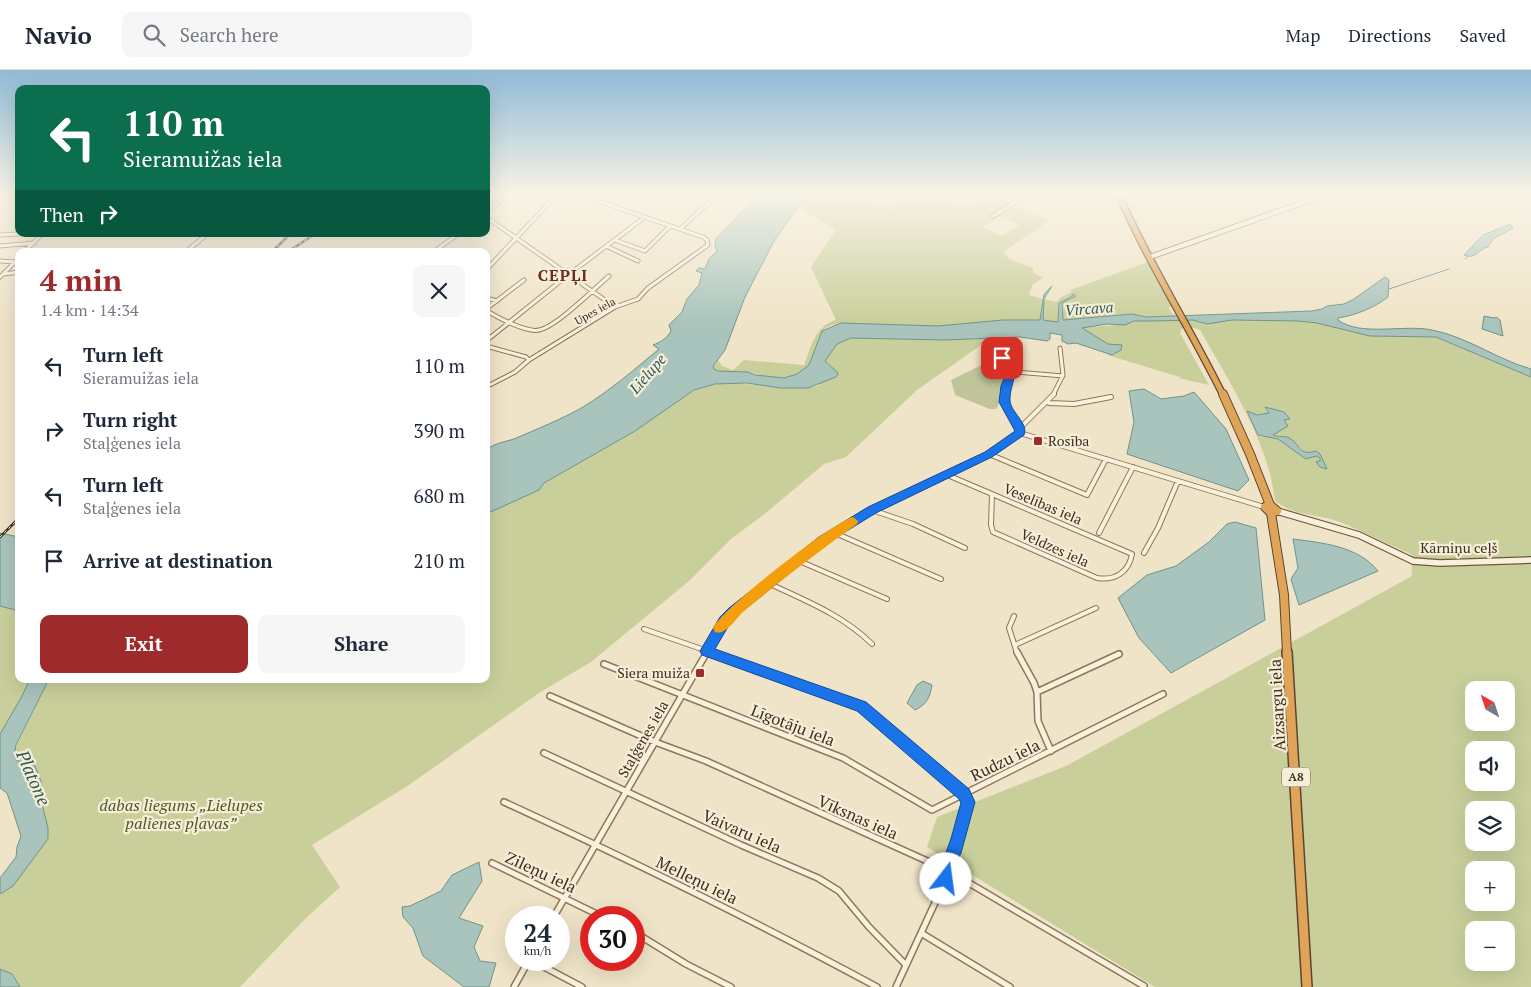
<!DOCTYPE html>
<meta charset="utf-8">
<style>
body{margin:0;font-family:"PT Serif",serif;background:#f6f6f7;color:#1f2937;height:100vh;display:flex;flex-direction:column;font-size:19px;white-space:nowrap}
*{box-sizing:border-box;margin:0}
p{font-size:16px;color:#747a83}
.icon{flex:none;width:28px;height:28px;fill:none;stroke:currentColor;stroke-width:2;stroke-linecap:round;stroke-linejoin:round}
.map{position:relative;flex:1;overflow:hidden}
.panel{position:absolute;left:15px;top:178px;width:475px;height:435px;display:flex;flex-direction:column;background:#fff;border-radius:10px;box-shadow:0 5px 20px #0002}
.panel>*{flex:none}
.hud{position:absolute;left:15px;top:15px;width:475px;height:152px;border-radius:10px;box-shadow:0 5px 20px #0002;background:#0b6e4f;color:#fff;overflow:hidden}
.needle{width:32px;rotate:321deg}
.fabs{position:absolute;left:1465px;top:611px;display:grid;gap:10px}
.fabs a{display:grid;place-items:center;width:50px;height:50px;border-radius:10px;background:#fff;box-shadow:0 5px 20px #0002;font-size:25px}
.speed{position:absolute;left:505px;top:836px;display:flex;gap:10px;font-size:25px;font-weight:700;text-align:center}
.speed>*{display:grid;place-content:center;width:65px;height:65px;border-radius:50%;background:#fff;box-shadow:0 5px 20px #0002;line-height:1}
.speed small{font-size:12px;font-weight:400}
.speed .limit{border:8px solid #d22;background:#fff;color:#111}
.pin{position:absolute;display:grid;place-items:center;width:42px;height:42px;color:#fff;margin:-21px;border-radius:10px;box-shadow:0 2px 8px #0006}
.me{position:absolute;width:55px;margin:-28px;rotate:15deg;stroke-linejoin:round;filter:drop-shadow(0 0 4px #0008)}
.turn{display:flex;align-items:center;gap:18px;height:105px;padding:0 25px;font-size:22px}
.turn .icon{width:65px;height:65px;stroke-width:2.5}
.turn b{display:block;font-size:35px;line-height:42px}
.then{display:flex;align-items:center;height:48px;padding:0 25px;background:#0003;gap:10px;font-size:19px}
.round{display:grid;place-items:center;flex:none;width:52px;height:52px;border-radius:10px;background:#f6f6f7}
.head{display:flex;align-items:center;justify-content:space-between;height:85px;padding:0 25px}
h1{font-size:30px;font-weight:700;line-height:38px;color:#9e2a2b}
.cta{display:flex;gap:10px;margin-top:auto;padding:10px 25px}
.cta a{flex:1;height:58px;border-radius:10px;background:#9e2a2b;color:#fff;font-size:20px;font-weight:700;line-height:58px;text-align:center}
.cta a+a{background:#f6f6f7;color:#1f2937}
ul{padding:0;list-style:none}
li{display:flex;align-items:center;gap:15px;height:65px;padding:0 25px}
li div{flex:1}
li b{display:block;font-size:19px}
li em{font-style:normal}
header{display:flex;align-items:center;gap:30px;box-sizing:border-box;height:70px;padding:0 25px;background:#fff;border-bottom:1px solid #e0e1e3}
header strong{font-size:24px}
nav{display:flex;gap:28px;margin-inline-start:auto;font-size:18px}
.search{width:350px;height:45px;background:#f6f6f7;display:flex;align-items:center;gap:12px;box-sizing:border-box;padding:0 18px;border-radius:10px;color:#747a83;font-size:19px}
.map>svg:first-child{display:block}
</style>
<header>
<strong>Navio</strong>
<div class="search"><svg class="icon" aria-label="search" viewBox="0 0 24 24"><circle cx="10" cy="10" r="6"/><path d="M15 15l6 6"/></svg>Search here</div>
<nav><a>Map</a><a>Directions</a><a>Saved</a></nav>
</header>
<div class="map">
<svg width="1531" height="917" viewBox="0 0 1531 917">
<rect width="100%" height="100%" fill="#f0e4c8"/>
<!-- green -->
<path fill="#c9cf9b" fill-rule="evenodd" d="M809 125H862L891 139 903 125H945L943 127 964 137 978 129 968 125C979 125 985 129 996 131L998 129 1012 136H1017L1049 151 1003 182 1010 189 1033 198V202L1043 208 1033 214 1029 225 1043 229 1040 250H1003L939 256 841 253C837 254 830 255 826 258 820 261 819 268 817 274 815 280 813 290 809 295 795 314 766 307 748 302 737 299 725 304 714 299L713 296 718 290 722 296 733 300 744 290 804 295C811 277 815 256 836 250L811 197 836 160 798 137ZM999 147 1019 155 1018 156 1002 166 982 157Z
M1148 192 1174 237H1168L1174 246 1146 247 1132 244 1063 250V233L1073 228 1072 226 1060 232 1058 252 1043 250 1044 229 1057 232 1061 227 1072 222 1070 220Z
M1153 250H1193L1207 254 1232 250H1285L1317 253 1370 266 1436 267 1531 307V917H1155L927 777 937 747 1066 696 1412 506 1411 484C1387 474 1364 462 1340 452 1316 443 1296 447 1275 431 1273 420 1272 408 1268 397 1253 348 1225 304 1200 260L1194 258H1182L1180 263 1209 315 1178 308H1183L1107 285H1112L1113 275 1108 274 1081 258C1098 256 1117 256 1133 252 1139 250 1146 252 1153 250ZM1265 338 1284 342 1289 349 1284 350 1273 365 1296 374 1304 382 1320 384 1323 392 1327 397 1316 385 1306 389 1278 369 1270 366 1261 367 1247 342 1257 345 1269 343ZM1474 620H1506V652H1474ZM1474 680H1506V712H1474ZM1474 740H1506V772H1474ZM1474 800H1506V832H1474ZM1474 860H1506V892H1474Z
M870 267 909 270 991 268 917 320 846 387 824 394 767 442 731 469 689 511 591 592 539 623 409 715 312 775 340 817 305 849 240 917H20L12 904 0 899V824C23 809 38 783 48 758L41 730V711L37 701 17 691 14 681 49 609H486V444L538 420 544 413C583 389 623 366 662 342 680 331 690 319 712 315 747 309 782 322 818 316L832 298 825 291 837 274 847 268Z
M0 536 19 541V609H30L21 628 0 664Z"/>
<!-- cemetery -->
<path fill="#bfc49a" d="M992 287 995 292 1003 294 1008 306 998 336 996 339H990L955 325 951 310 986 293 984 288Z"/>
<!-- water -->
<path fill="#a9c4bc" stroke="#6f938a" d="M758 125H809L790 148 773 173 745 227 725 280 713 296 714 299 718 301 748 302 755 305 784 308 797 304 809 295 822 261 841 253 938 256 1003 250H1040L1044 224 1052 216 1044 229 1043 250 1058 252 1059 233 1071 227 1073 224 1076 226 1062 233 1063 250 1132 244 1146 247 1312 241 1322 239 1327 236 1344 234 1354 229 1385 207 1389 210 1388 227C1374 238 1356 245 1338 248V250C1361 267 1404 254 1432 260 1468 267 1496 289 1531 299V307L1436 267 1370 266 1317 253 1298 251 1232 250 1207 254 1193 250 1153 251H1134L1125 255 1107 254 1082 258 1108 274 1122 275 1121 280 1112 285 1076 273 1068 274 1062 271V265L1050 263V269L1047 271 1020 267 944 270 851 268 837 274 825 291 837 302 838 304 836 307 808 318H781L747 313 715 314 694 320 635 361 544 413 539 420 486 444V380C495 373 504 372 514 369 537 359 562 349 583 337 611 320 635 299 659 279L653 275C660 272 666 270 671 261L669 255 682 242 687 229 699 215 702 203 696 201 699 198 705 199 709 189 717 181 715 175 716 169Z
M1510 154 1513 158 1493 169 1488 177C1478 179 1476 190 1464 185L1483 165Z
M1484 246 1494 248 1496 247 1500 250 1503 266 1482 259Z
M1144 319 1161 329 1184 326 1194 322 1226 359 1249 410 1238 421 1127 384 1134 352 1129 321Z
M1265 337 1284 342 1290 349 1284 350 1288 356 1273 365C1279 368 1284 365 1289 368 1300 373 1298 387 1316 381L1320 384 1327 399 1320 397 1316 392 1320 391V388L1316 386 1306 389 1278 369 1258 365 1247 341 1257 345 1269 343Z
M1235 452 1256 458 1265 550 1171 603 1139 568 1118 528 1147 505 1176 496 1209 472 1227 454Z
M0 463 19 467V541L0 536Z
M1293 469C1323 473 1358 476 1378 501L1299 535 1291 509 1298 498Z
M30 609H49L16 675 14 686 17 691 29 692 35 696 41 711V730L48 758V769L13 816 0 824V808L16 787 17 777 21 766 7 723 0 718V664L21 628Z
M923 611 932 615C930 628 926 635 915 640L907 633 917 615Z
M479 792 482 811 459 848 483 856 474 877 480 891 496 893 489 917H464L423 886 413 858 403 847 402 837 410 836 441 821 452 805Z
M0 899 12 904 20 917H0Z"/>
<g fill="none" stroke-linecap="round" stroke-linejoin="round">
<!-- stream -->
<path stroke="#6f938a" stroke-width="1" d="M1465 189 1468 186
M1389 219 1449 199"/>
<!-- street-far2 casing -->
<g stroke="#8d765c" stroke-width="5">
<path id="street-far2" d="M486 142 509 125
M993 146 1027 125
M486 147 615 237
M680 159 717 125
M0 165 19 164
M615 170 645 181 670 156
M0 176 34 173
M606 176 638 191
M25 181 42 164
M187 181 207 164
M435 181 458 164
M0 191 15 192
M486 200 551 131
M4 204 19 202
M0 207 19 188
M486 228 497 231
M486 239 524 210
M486 240C496 247 527 263 539 260 556 257 594 219 609 206
M486 271 568 205 645 147
M486 276 526 287 529 290
M1002 288C1017 305 1007 306 1005 325
M1011 304 1016 302 1063 306
M486 317 515 302 529 290 615 237 638 229 648 218 708 175 707 170 703 167 580 125
M1053 325 1063 305 1060 278"/>
</g>
<!-- street-far1 casing -->
<g stroke="#8d765c" stroke-width="6">
<path id="street-far1" d="M1005 324 1004 332 1020 358
M1049 333 1074 334 1111 327
M1020 363 1264 437
M989 384 1087 425 1106 389
M945 404 992 424
M992 424 1132 484C1129 502 1115 511 1097 508L993 462 991 455Z
M872 440 913 454 965 478
M835 463 941 509
M1099 463 1133 397
M1144 483 1158 458 1178 411
M797 490 887 529
M768 513C804 530 843 545 872 574
M1014 546 1009 558 1017 583
M644 559 713 583
M1015 575 1096 538
M706 583 725 551 811 478 847 454 908 422 989 384 1020 363V358L1054 324"/>
</g>
<!-- street casing -->
<g stroke="#8d765c" stroke-width="8">
<path id="street" d="M1017 582 1034 613 1037 622 1038 651 1051 681
M604 594 843 688 932 740 964 724 861 636 709 582
M1037 622 1119 584
M550 626 655 672 706 691 947 800 1144 916
M544 683 741 775 818 808 839 821 869 857 906 895
M504 732C630 790 755 851 877 917
M492 793 605 848
M553 848 707 582
M634 862 686 894 731 917
M921 863 1010 917
M531 890 582 917
M514 917 529 890
M896 917 946 809 948 793 954 783 968 732 964 724 1163 624"/>
</g>
<!-- secondary-far1 casing -->
<g stroke="#6f573f" stroke-width="6">
<path id="secondary-far1" d="M0 126 10 125
M1150 187 1324 125"/>
</g>
<!-- secondary casing -->
<g stroke="#6f573f" stroke-width="8">
<path id="secondary" d="M1277 441 1359 465 1413 491 1440 493 1531 490"/>
</g>
<!-- highway-far2 casing -->
<g stroke="#5b4430" stroke-width="8">
<path id="highway-far2" d="M1119 125C1149 194 1190 258 1223 325"/>
</g>
<!-- highway-far1 casing -->
<g stroke="#5b4430" stroke-width="10">
<path id="highway-far1" d="M1223 324 1250 384 1270 435 1277 441 1271 443
M1270 435 1265 437 1271 443 1284 525 1287 583"/>
</g>
<!-- highway casing -->
<g stroke="#5b4430" stroke-width="12">
<path id="highway" d="M1287 582 1307 917"/>
</g>
<!-- street-far2 -->
<use href="#street-far2" stroke="#faf1dc" stroke-width="3"/>
<!-- street-far1 -->
<use href="#street-far1" stroke="#faf1dc" stroke-width="4"/>
<!-- street -->
<use href="#street" stroke="#faf1dc" stroke-width="5"/>
<!-- secondary-far1 -->
<use href="#secondary-far1" stroke="#faf1dc" stroke-width="4.5"/>
<!-- secondary -->
<use href="#secondary" stroke="#faf1dc" stroke-width="5.5"/>
<!-- highway-far2 -->
<use href="#highway-far2" stroke="#e0a458" stroke-width="5.5"/>
<!-- highway-far1 -->
<use href="#highway-far1" stroke="#e0a458" stroke-width="8"/>
<!-- highway -->
<use href="#highway" stroke="#e0a458" stroke-width="9"/>
<!-- rail casing -->
<g stroke="#3d2e20" stroke-width="2.5">
<path id="rail" d="M273 181 290 164
M289 181 315 164
M0 467 19 448"/>
</g>
<!-- rail -->
<use href="#rail" stroke="#f7eed8" stroke-width="1" stroke-dasharray="3" stroke-linecap="butt"/>
</g>
<!-- sky -->
<linearGradient id="sky" x2="0" y2="1"><stop stop-color="#8fbad6"/><stop offset="0.49" stop-color="#f8f3e6"/><stop offset="1" stop-color="#f8f3e6" stop-opacity="0"/></linearGradient>
<rect width="1531" height="253" fill="url(#sky)"/>
<!-- route -->
<path fill="#1a73e8" stroke="#114b97" d="M1002 285C1026 293 1009 314 1010 330 1010 342 1029 353 1024 365L992 387 876 443 827 473 738 545 729 555 715 579 866 632 969 719 975 732 961 783 955 795 952 814 946 816 941 814C935 802 942 791 947 780 953 765 956 748 961 733L959 729 857 641 702 585 700 581 720 547 729 538 819 467 868 437 985 382 1015 361 999 332 1001 316 1006 304 1005 298 997 288Z"/>
<!-- slow -->
<path fill="#f59e0b" d="M853 447 858 451 857 454C818 482 781 510 744 541 736 548 726 566 715 562L713 558C723 538 830 454 853 447Z"/>
<!-- markers -->
<g fill="#9e2a2b" stroke="#f7eed8" stroke-width="2">
<rect x="1033" y="366" width="10" height="10" rx="2.5"/>
<rect x="695" y="598" width="10" height="10" rx="2.5"/>
</g>
<g text-anchor="middle" stroke-width="4.5" stroke-linejoin="round" paint-order="stroke">
<!-- far-street labels -->
<g font-size="11" fill="#3d2e20" stroke="#f7eed8">
<text transform="translate(595 241) rotate(-29)" y="4">Upes iela</text>
</g>
<!-- shield labels -->
<rect fill="#f7eed8" stroke="#756857" stroke-width="1" x="1282" y="697.5" width="28" height="19" rx="4"/>
<g font-size="12" font-weight="bold" fill="#3d2e20">
<text x="1296" y="711">A8</text>
</g>
<!-- poi labels -->
<g font-size="14" fill="#3d2e20" stroke="#f7eed8" text-anchor="start">
<text x="1048" y="376">Rosība</text>
<text x="690" y="608" text-anchor="end">Siera muiža</text>
</g>
<!-- street labels -->
<g font-size="14" fill="#3d2e20" stroke="#f7eed8">
<text transform="translate(1043 434) rotate(23)" y="5">Veselības iela</text>
<text transform="translate(1055 478) rotate(24)" y="5">Veldzes iela</text>
<text x="1459" y="483">Kārniņu ceļš</text>
<text transform="translate(643 669) rotate(-60)" y="5">Staļģenes iela</text>
</g>
<!-- water labels -->
<g font-size="15" font-style="italic" fill="#2f5d5a" stroke="#f7eed8">
<text transform="translate(1089 239) rotate(-4)" y="5">Vircava</text>
<text transform="translate(648 304) rotate(-49)" y="5">Lielupe</text>
</g>
<!-- far-district labels -->
<g font-size="16" font-weight="bold" letter-spacing="1" fill="#6b2e1e" stroke="#f7eed8">
<text x="563" y="211">CEPĻI</text>
</g>
<!-- near-street labels -->
<g font-size="16" fill="#3d2e20" stroke="#f7eed8">
<text transform="translate(1277 635) rotate(-93)" y="6">Aizsargu iela</text>
<text transform="translate(793 655) rotate(21)" y="6">Līgotāju iela</text>
<text transform="translate(1005 690) rotate(-26)" y="6">Rudzu iela</text>
<text transform="translate(858 747) rotate(24)" y="6">Vīksnas iela</text>
<text transform="translate(742 761) rotate(24)" y="6">Vaivaru iela</text>
<text transform="translate(541 802) rotate(25)" y="6">Zileņu iela</text>
<text transform="translate(697 810) rotate(26)" y="6">Melleņu iela</text>
</g>
<!-- near-park labels -->
<g font-size="16" font-style="italic" fill="#4d5a26" stroke="#f7eed8">
<text x="181" y="741">dabas liegums „Lielupes<tspan x="181" dy="18">palienes pļavas”</tspan></text>
</g>
<!-- near-water labels -->
<g font-size="18" font-style="italic" fill="#2f5d5a" stroke="#f7eed8">
<text transform="translate(33 708) rotate(66)" y="6">Platone</text>
</g>
</g>
</svg>
<div class="fabs">
<a><svg class="needle" viewBox="-14 -14 28 28"><path d="M0-13l5 13h-10z" fill="#e53935"/><path d="M0 13l5-13h-10z" fill="#747a83"/></svg></a>
<a><svg class="icon" aria-label="sound" viewBox="0 0 24 24"><path d="M4 9h4l5-4v14l-5-4H4zM17 9q2 3 0 6"/></svg></a>
<a><svg class="icon" aria-label="layers" viewBox="0 0 24 24"><path d="M12 4l9 5-9 5-9-5zM3 14l9 5 9-5"/></svg></a>
<a>+</a>
<a>−</a>
</div>
<div class="speed"><div>24<small>km/h</small></div><div class="limit">30</div></div>
<div class="pin" style="left:1002px;top:288px;background:#d93025"><svg class="icon" aria-label="arrive" viewBox="0 0 24 24"><path d="M6 21V4h12l-3 4 3 4H6"/></svg></div>
<svg class="me" style="left:946px;top:809px" viewBox="-20 -20 40 40"><circle r="19" fill="#fff"/><path d="M0-13L10 11 0 6-10 11z" fill="#1a73e8"/></svg>
<div class="hud">
<div class="turn"><svg class="icon" aria-label="left" viewBox="0 0 24 24"><path d="M17 20v-9H6M10 6l-5 5 5 5"/></svg><div><b>110 m</b>Sieramuižas iela</div></div>
<div class="then">Then<svg class="icon" aria-label="right" viewBox="0 0 24 24"><path d="M7 20v-9h11M14 6l5 5-5 5"/></svg></div>
</div>
<section class="panel">
<div class="head"><div><h1>4 min</h1><p>1.4 km · 14:34</p></div><a class="round"><svg class="icon" aria-label="close" viewBox="0 0 24 24"><path d="M6 6l12 12M18 6L6 18"/></svg></a></div>
<ul>
<li><svg class="icon" aria-label="left" viewBox="0 0 24 24"><path d="M17 20v-9H6M10 6l-5 5 5 5"/></svg><div><b>Turn left</b><p>Sieramuižas iela</p></div><em>110 m</em></li>
<li><svg class="icon" aria-label="right" viewBox="0 0 24 24"><path d="M7 20v-9h11M14 6l5 5-5 5"/></svg><div><b>Turn right</b><p>Staļģenes iela</p></div><em>390 m</em></li>
<li><svg class="icon" aria-label="left" viewBox="0 0 24 24"><path d="M17 20v-9H6M10 6l-5 5 5 5"/></svg><div><b>Turn left</b><p>Staļģenes iela</p></div><em>680 m</em></li>
<li><svg class="icon" aria-label="arrive" viewBox="0 0 24 24"><path d="M6 21V4h12l-3 4 3 4H6"/></svg><div><b>Arrive at destination</b></div><em>210 m</em></li>
</ul>
<div class="cta"><a>Exit</a><a>Share</a></div>
</section>
</div>
